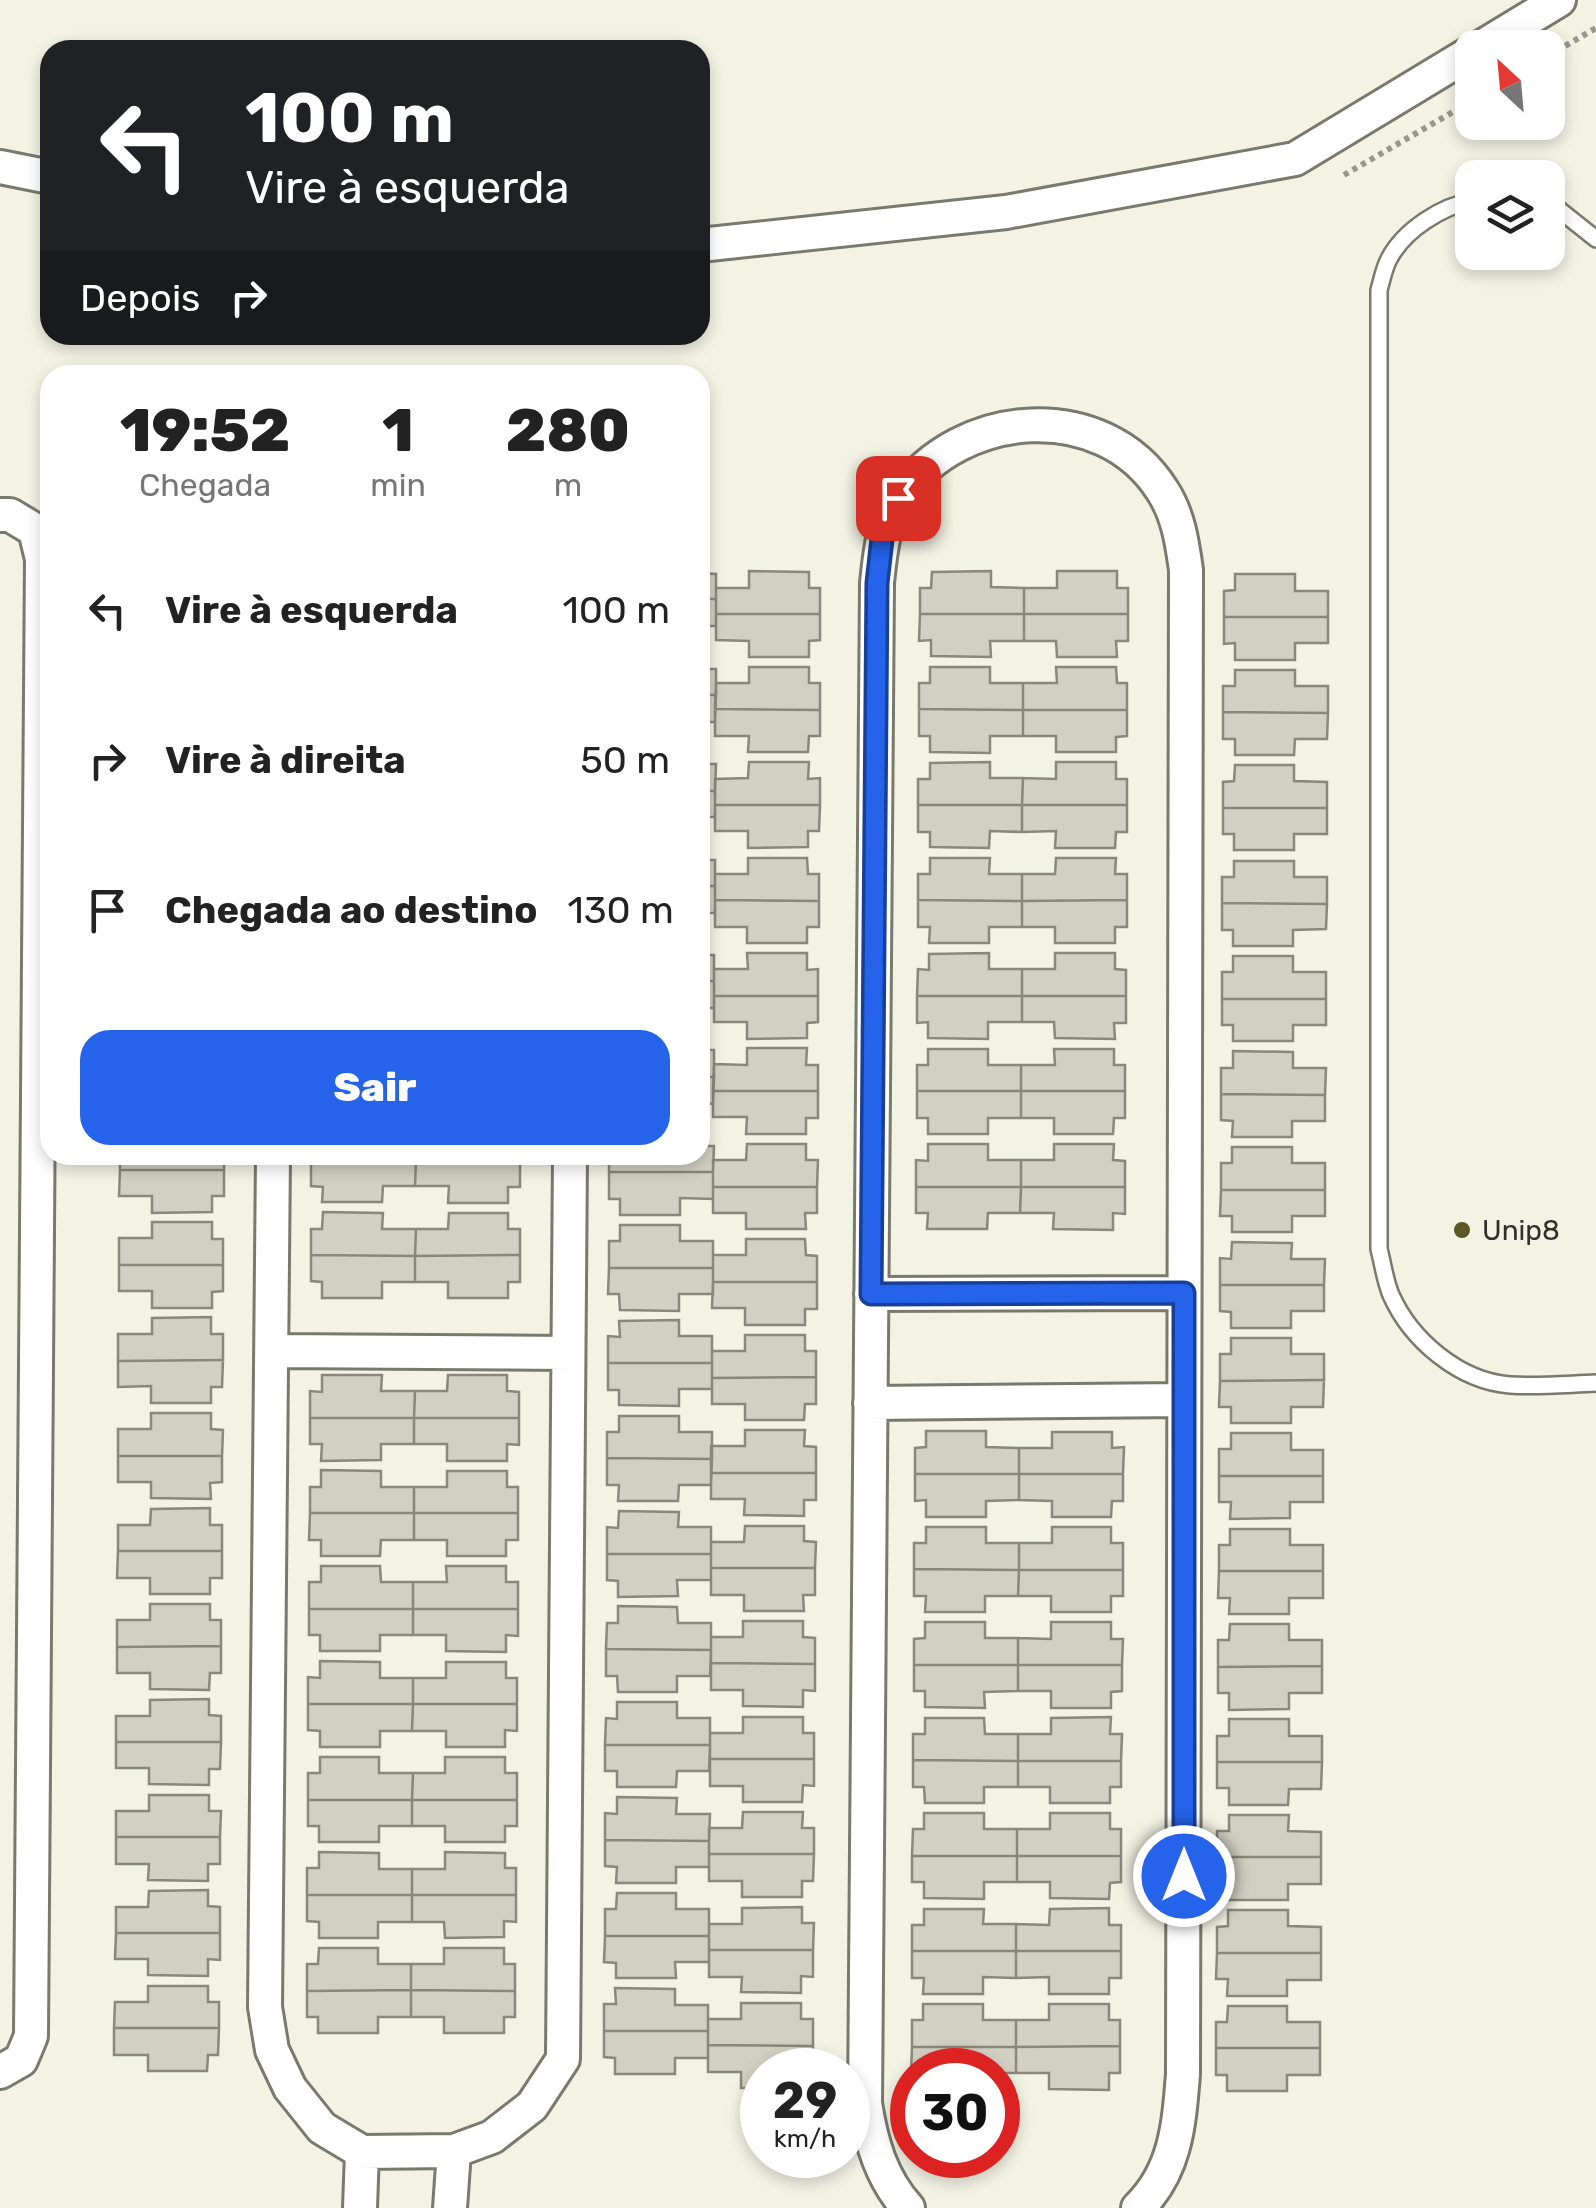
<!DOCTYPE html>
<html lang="pt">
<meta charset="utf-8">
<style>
body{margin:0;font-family:Rubik,sans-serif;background:#f6f6f6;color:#222;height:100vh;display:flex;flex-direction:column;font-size:38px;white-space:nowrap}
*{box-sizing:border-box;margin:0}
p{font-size:32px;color:#767676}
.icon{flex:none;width:55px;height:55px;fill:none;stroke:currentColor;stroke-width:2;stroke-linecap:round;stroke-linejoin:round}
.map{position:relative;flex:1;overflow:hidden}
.side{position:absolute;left:40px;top:365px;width:670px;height:800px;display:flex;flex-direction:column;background:#fff;border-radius:30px;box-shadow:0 5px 15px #0003}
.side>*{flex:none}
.hud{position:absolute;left:40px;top:40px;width:670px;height:305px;border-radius:30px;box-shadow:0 5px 15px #0003;background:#202124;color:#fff;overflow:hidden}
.needle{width:65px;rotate:334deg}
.buttons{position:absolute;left:1455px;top:30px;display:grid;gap:20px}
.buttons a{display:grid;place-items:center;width:110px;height:110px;border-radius:20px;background:#fff;box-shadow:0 5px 15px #0003;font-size:50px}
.speed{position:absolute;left:740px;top:2048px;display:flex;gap:20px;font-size:50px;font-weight:700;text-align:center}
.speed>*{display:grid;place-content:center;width:130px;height:130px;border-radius:50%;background:#fff;box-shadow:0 5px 15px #0003;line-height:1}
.speed small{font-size:25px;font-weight:400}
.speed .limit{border:15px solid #d22;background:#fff;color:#111}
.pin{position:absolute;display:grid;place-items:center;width:85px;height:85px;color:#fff;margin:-42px;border-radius:20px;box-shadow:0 5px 15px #0006}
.me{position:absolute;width:110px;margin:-55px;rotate:0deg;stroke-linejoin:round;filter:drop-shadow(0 0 8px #0008)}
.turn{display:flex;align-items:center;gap:35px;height:210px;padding:0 40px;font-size:45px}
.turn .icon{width:130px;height:130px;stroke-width:2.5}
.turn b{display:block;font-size:70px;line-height:85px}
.then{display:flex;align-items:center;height:95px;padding:0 40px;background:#0003;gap:20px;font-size:38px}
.eta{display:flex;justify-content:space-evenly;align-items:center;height:170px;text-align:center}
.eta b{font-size:60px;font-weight:800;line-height:70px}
.primary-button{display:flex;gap:20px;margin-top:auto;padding:20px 40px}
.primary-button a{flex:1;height:115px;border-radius:30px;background:#2563eb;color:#fff;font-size:40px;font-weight:800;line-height:115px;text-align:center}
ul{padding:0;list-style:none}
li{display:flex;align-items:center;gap:30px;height:150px;padding:0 40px}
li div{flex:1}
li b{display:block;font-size:38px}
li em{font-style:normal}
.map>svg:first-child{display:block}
</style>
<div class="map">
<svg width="1596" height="2208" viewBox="0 0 1596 2208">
<rect width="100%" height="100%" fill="#f3f3e4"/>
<!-- building -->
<path fill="#d1d0c2" stroke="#89887b" stroke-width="2.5" d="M749 571 809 572V588H820V614H716V588H749Z
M991 571V587L1024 588V614H920V588H931L932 572Z
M1057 571H1117V588H1128V614H1024V588H1057Z
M700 573 716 574V599H700Z
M1235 574H1295V591H1328V617H1224V591L1235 590Z
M700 599H716V626H700Z
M716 614H820V640L809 641V657H749V641L716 640Z
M920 614H1024V641H990L991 657 931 656V640L919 641Z
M1024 614H1128V641H1116L1117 657H1057L1056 641H1024Z
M1224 617H1328V643H1295V660H1235V643L1224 644Z
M749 667H809V683H820V710L715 709 716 683H749Z
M930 667H990V683H1023V710L919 709V683H930Z
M1056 667H1116L1117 683H1127V710H1023V683H1057Z
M700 669H716V695H700Z
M1235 670H1295V686H1328V713L1223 712V686H1235Z
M700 695H716L715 722H700Z
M715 709 820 710V736H809L808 752H748L749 736H715Z
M919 709 1023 710V736H990V753L930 752V736H919Z
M1023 710H1127V736L1116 737V752H1056V736H1023Z
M1223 712 1328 713 1327 739H1295L1294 755H1235V739H1223Z
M749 762H809L808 779 820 778V805H715V779L748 778Z
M990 762V778H1023L1022 805H918V779H930V763Z
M1056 762H1116V779H1127V805H1022L1023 778 1056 779Z
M700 764H716L715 791H700Z
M1235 765H1294V781L1327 782V808H1223V782L1234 781Z
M700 791H715V817H700Z
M715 805H820L819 831H808V847L748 848V831H715Z
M918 805H1022V832L990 831 989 848 930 847V832H918Z
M1022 805H1127V832H1116L1115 848H1055L1056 831 1022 832Z
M1223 808H1327V834H1294V850H1234V834H1223Z
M748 858H807L808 874H819V901L715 900V874H748Z
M930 858H990L989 874H1022V901L918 900V874H930Z
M1056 858H1116L1115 874H1127V900L1022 901V874H1055Z
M700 860H715V886H700Z
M1234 861H1294V877H1327V904L1222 903V877H1234Z
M700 886H715V913H700Z
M715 900 819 901V927H807V943H747V927H715Z
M918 900 1022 901V927H989V943H929L930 927H918Z
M1127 900V927H1115V943H1055V927H1022V901Z
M1222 903 1327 904 1326 929 1293 930V946H1233V930H1222Z
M747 953H807V970L818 969V996H714V969H748Z
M989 953V969H1022V996H917L918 969 929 970V954Z
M1055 953H1115V969L1126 970V996H1022V969H1055Z
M700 955H714V981H700Z
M1233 956H1293V972H1326V999H1222V972H1233Z
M700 981H714V1008H700Z
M714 996H818V1022L807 1023V1038L747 1039V1022H714Z
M917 996H1022V1022H988V1039L928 1038V1022L917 1023Z
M1022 996H1126V1023H1114L1115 1039 1055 1038 1054 1022H1022Z
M1222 999H1326V1025H1293V1041H1233V1025H1222Z
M747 1048H807L806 1065H818V1091H713L714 1064 747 1065Z
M928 1049H988V1065H1021V1091H917V1065H928Z
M1054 1049H1114V1065H1125V1091H1021V1065H1055Z
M700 1050H714V1077H700Z
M1233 1051 1293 1052V1068H1326L1325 1095 1221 1094V1068H1233Z
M700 1077H714L713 1104 700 1103Z
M713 1091H818V1118H806V1134H746L747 1117H713Z
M917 1091H1021V1118H988V1134H928V1118H917Z
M1021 1091H1125V1118H1114L1113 1134H1054V1118H1021Z
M1221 1094 1325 1095V1121H1292V1137H1232L1233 1121 1221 1120Z
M747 1144H806V1160H818L817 1187H713V1160H746Z
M928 1144H988V1160H1021V1187H916V1160L928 1161Z
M1054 1144H1114L1113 1160 1125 1161V1187H1021V1160H1054Z
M700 1146H714L713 1172H609V1155H700Z
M1232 1147H1292V1163H1325V1190H1221V1163H1232Z
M120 1155H224V1170H120Z
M311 1155H416V1160H311Z
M416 1155H520V1160H416Z
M311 1160H416L415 1186H383L382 1202H322L323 1187 311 1186Z
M416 1160H520V1187H508V1203H448L449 1186H415Z
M120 1170H224V1196H212V1212L152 1213V1196H119Z
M609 1172H713V1199L680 1198V1215H620V1199H609Z
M713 1187H817V1213H805L806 1229H746V1213H713Z
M916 1187H1021L1020 1213H988L987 1229H927L928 1213H916Z
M1021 1187H1125V1214L1113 1213V1230L1053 1229 1054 1213H1020Z
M1221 1190H1325V1216H1292V1232H1232V1216H1220Z
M323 1212 383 1213 382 1229H416L415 1256 311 1255V1229H322Z
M449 1213H508V1229H520V1255L415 1256 416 1229H448Z
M152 1222H212V1239H223V1265H119V1238H152Z
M620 1225H680V1241H713V1268H609V1241H620Z
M746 1239H805L806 1255 817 1256V1282H713V1255H746Z
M1232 1242 1292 1243 1291 1259H1325L1324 1285H1220V1258L1231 1259Z
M311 1255 415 1256V1282H382V1298H322V1282L311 1281Z
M520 1255V1282H508V1298H448V1282H415V1256Z
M119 1265H223V1291L212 1292V1308H152V1291H119Z
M609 1268H713V1294H679V1311L620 1310 619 1294H608Z
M713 1282H817V1309H805V1325H745V1308H712Z
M1220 1285H1324V1311H1291V1328H1231V1312L1220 1311Z
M211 1317V1334H223V1360L118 1361V1334H152V1318Z
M679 1320V1336H712V1363H608V1336L620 1337 619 1321Z
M745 1335H805V1351H816V1377L712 1378V1351H745Z
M1231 1338H1291V1354H1324V1380L1220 1381V1354H1231Z
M223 1360 222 1387H211V1403H151V1386L118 1387V1361Z
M608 1363H712V1389H679V1406L619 1405V1390H608Z
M322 1375H382L381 1391H415L414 1418H310V1391L322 1392Z
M448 1375H507V1391L519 1392V1418H414L415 1391H447Z
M816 1377V1404H805L804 1420H745V1404H712V1378Z
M1324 1380 1323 1407H1291V1423H1231V1407H1219L1220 1381Z
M151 1413H211V1429L223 1430 222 1456H118V1429H151Z
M619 1416H679V1432H712V1459L607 1458V1432H619Z
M310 1418H414V1444H381V1460L321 1461 322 1444H310Z
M414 1418H519V1445L507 1444V1461H447V1444H414Z
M745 1430H805L804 1446 816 1447V1473H711V1446H745Z
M926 1431H986V1447L1019 1448V1474H915V1448L926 1447Z
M1052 1432H1112V1448L1124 1447 1123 1474H1019V1448H1052Z
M1231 1433H1291V1450H1323V1476H1219V1449H1231Z
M118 1456H222V1482L210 1483 211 1499 151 1498V1482H118Z
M607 1458 712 1459 711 1485H679L678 1501H618L619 1485H607Z
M321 1470 381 1471V1487H414V1513H310V1487H321Z
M447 1471H507V1487H518V1513H414V1487H447Z
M711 1473H816V1500H804V1516L744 1515 745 1499H711Z
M915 1474H1019V1500L986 1501V1517H926V1500L915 1501Z
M1019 1474H1123V1501H1112L1111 1517H1052V1501L1019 1500Z
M1219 1476H1323V1502H1290V1518L1230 1519 1231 1502H1219Z
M210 1508V1525H222V1551H118V1525H150L151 1509Z
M619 1511 679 1512 678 1527H711V1554H607V1527L618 1528Z
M310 1513H414V1540H381L380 1556H321V1540H309Z
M414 1513H518V1540H506V1556H447V1540H414Z
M745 1526H804V1541L816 1542 815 1568H711V1542H744Z
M926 1527H986V1543H1019V1570L914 1569V1543H926Z
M1052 1527H1111V1543H1123V1570H1019V1543H1052Z
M1230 1529H1290V1545H1323V1571H1219V1545H1230Z
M118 1551H222V1578H210V1594H150V1578H117Z
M607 1554H711V1580H677L678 1596 618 1597V1581L607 1580Z
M321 1566H380L381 1582H413V1609H309V1582H321Z
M446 1566H506V1582H518V1609H413V1582H447Z
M711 1568H815V1595H803L804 1611H744V1595H711Z
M914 1569 1019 1570 1018 1596H985V1612H925L926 1596H914Z
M1019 1570H1123V1596H1111V1612H1051V1596H1018Z
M1219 1571H1323V1598H1289V1614H1229L1230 1598H1218Z
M150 1604H210V1620H221V1646L117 1647V1620H150Z
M618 1606 677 1607 678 1623H711V1650L606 1649 607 1623H618Z
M309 1609H413V1635H380V1651H320V1635H309Z
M413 1609H518V1636L506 1635V1652L446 1651V1635H413Z
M743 1621H803V1637L815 1638V1664L711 1663V1637H743Z
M925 1622H985V1638H1018V1665H914V1639L925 1638Z
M1051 1622H1111V1639H1123L1122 1665H1018V1638L1051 1639Z
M1230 1624H1289V1640H1322V1666L1218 1667V1640H1229Z
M221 1646V1673H210L209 1690 150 1689V1673H117V1647Z
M606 1649 711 1650 710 1676H677V1692H618L617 1676H606Z
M320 1661 380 1662V1678H413V1704H308V1677L320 1678Z
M446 1662H506V1678H517V1704H413V1678H446Z
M711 1663 815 1664V1691L803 1690V1707L743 1706V1690H711Z
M914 1665H1018V1691L984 1692 985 1708 925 1707V1691H914Z
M1018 1665H1122V1691L1111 1692V1708H1051V1691H1018Z
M1322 1666V1693H1289V1709L1229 1710V1693H1218V1667Z
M209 1699V1715L221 1716V1742H116V1716H150V1700Z
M617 1702H677V1718H710V1745H605L606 1718 617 1719Z
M308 1704H413L412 1731H380V1747H320V1731L308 1730Z
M413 1704H517V1731L505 1730V1747H446V1731H412Z
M743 1717H803V1733H814V1759H710V1733H743Z
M1111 1717 1110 1734H1122L1121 1761H1018V1734H1051V1718Z
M925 1718H984L985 1734H1018V1761L913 1760V1734H925Z
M1229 1719H1289V1736H1322V1762H1217V1736H1229Z
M116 1742H221L220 1769H209V1785L149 1784V1768H116Z
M605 1745H710L709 1771H677L676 1787H617V1771H605Z
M320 1757H379V1773H413L412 1800H308V1773H320Z
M445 1757H505V1773H517V1800H412L413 1773H445Z
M710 1759H814V1786L803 1785 802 1802H743V1786H710Z
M913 1760 1018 1761V1787H984V1803H925L924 1787H913Z
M1018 1761H1121V1787H1110V1803H1050V1787H1018Z
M1217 1762H1322L1321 1789H1289L1288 1805H1229V1788H1217Z
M149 1795H209V1811H221L220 1837H116V1811H149Z
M617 1797 677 1798 676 1814H710L709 1841 605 1840V1813L617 1814Z
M308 1800H412V1826H379V1842H319V1826H308Z
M412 1800H517V1826H505V1842H445V1826H412Z
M743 1812H803L802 1828H814V1854H709V1828H742Z
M924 1813H984V1829H1017V1856H912L913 1829H924Z
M1050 1813H1110V1829H1121V1856H1017V1829H1050Z
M1229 1815H1289L1288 1831 1321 1832V1857H1217V1831H1229Z
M116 1837H220V1864H208V1881L148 1880 149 1864H116Z
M605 1840 709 1841V1867H676V1883H616L617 1867 605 1866Z
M319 1852 379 1853V1869H412V1895H307V1868H319Z
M445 1852 505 1853V1868H516V1895H412V1869H445Z
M709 1854H814L813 1881H802V1897H742V1881H709Z
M912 1856H1017V1882H984V1899L924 1898V1882H912Z
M1017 1856H1121V1882L1110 1883 1109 1899 1050 1898V1882H1017Z
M1217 1857H1321V1884H1288V1900H1228V1884H1217Z
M208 1890V1906L220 1907V1933H116V1907H148L149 1891Z
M617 1893H676V1909H709V1936H605V1909H616Z
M307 1895H412V1922H378V1938H319V1922L307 1921Z
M412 1895H516V1922L504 1921V1937L445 1938 444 1922H412Z
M802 1907V1923H814L813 1950H709V1924H742V1908Z
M1109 1908V1925H1121V1951H1016V1924L1049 1925 1050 1909Z
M924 1909H984L983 1924H1016V1951H912V1925H924Z
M1228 1910H1288V1926L1321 1927V1953H1217V1927L1228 1926Z
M116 1933H220V1960L208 1959V1976L148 1975V1959H115Z
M605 1936H709V1962H675L676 1978H616V1963L604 1962Z
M319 1948H378V1964H411V1990L307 1991V1964H318Z
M444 1948H504V1964H515V1991L411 1990V1964H444Z
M709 1950H813V1977L801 1976V1993L741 1992 742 1977H709Z
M912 1951H1016V1978L983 1977V1994H923L924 1978H912Z
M1016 1951H1121V1978H1109V1994H1049V1977L1016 1978Z
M1217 1953H1321V1980H1287V1996H1227L1228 1979H1216Z
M148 1986H208V2002H219V2028H114L115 2002H148Z
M615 1988 675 1989V2005H708V2031H604V2004H616Z
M411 1990V2017H378V2033H318V2017H307V1991Z
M411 1990 515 1991V2017H504V2033H444V2017H411Z
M741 2003H801V2019H813V2046L708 2045V2019H741Z
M923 2004H983V2020H1016V2047H912V2020H923Z
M1049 2004H1109V2020H1120V2046L1016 2047V2020H1049Z
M1228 2006H1287V2022H1320V2048H1216V2022H1227Z
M114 2028H219L218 2055H208L207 2071H148V2055H114Z
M604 2031H708V2058H675V2074H615V2058L604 2057Z
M708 2045 813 2046V2070H762V2088H741V2072H708Z
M1120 2046V2073H1109V2090L1049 2089V2073H1016V2047Z
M912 2047H1016V2073H998V2070H912L911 2073Z
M1216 2048H1320V2075H1287V2091H1227V2075H1216Z"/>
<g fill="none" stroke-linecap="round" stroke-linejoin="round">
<!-- service casing -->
<g stroke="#79796c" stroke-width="20">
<path id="service" d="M1472 201C1442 206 1404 230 1389 259 1384 268 1382 280 1379 290V1249C1383 1264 1385 1281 1391 1295 1411 1340 1459 1381 1510 1385 1538 1387 1568 1384 1596 1383
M1548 206 1557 208 1596 239"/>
</g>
<!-- minor casing -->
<g stroke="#79796c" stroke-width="38">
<path id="minor" d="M1480 48 1559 0
M0 167 50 177
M700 245 1006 212 1295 159 1472 52
M0 515H10L35 530 42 559 31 2036 21 2060 0 2072
M273 1155 265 2007 272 2050 290 2088 322 2128 362 2152 454 2151 492 2137 532 2106 563 2059 570 1155
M871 1294 1184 1293
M273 1351 568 1353
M870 1403 1184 1400
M360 2208 362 2152
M450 2208 454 2151
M908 2208C881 2178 871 2142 865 2103L877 583C880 553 883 521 901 495 959 409 1103 397 1162 490 1178 514 1182 541 1186 570L1183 2074C1179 2124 1176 2171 1138 2208"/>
</g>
<!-- path -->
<path stroke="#97978d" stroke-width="6" stroke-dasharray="5 5" stroke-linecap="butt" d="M1548 56 1596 28
M1344 175 1472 101"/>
<!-- service -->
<use href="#service" stroke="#fff" stroke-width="15"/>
<!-- minor -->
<use href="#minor" stroke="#fff" stroke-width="32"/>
</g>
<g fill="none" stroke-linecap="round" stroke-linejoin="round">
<!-- route casing -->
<g stroke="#184099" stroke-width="25">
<path id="route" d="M898 498 882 539 877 583 871 1294 1184 1293V1876"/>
</g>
<!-- route -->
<use href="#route" stroke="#2563eb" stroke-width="18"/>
</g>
<!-- markers -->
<circle fill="#5c5824" stroke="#f3f3e4" stroke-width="4" cx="1462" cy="1230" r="10"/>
<g text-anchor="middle" stroke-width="10" stroke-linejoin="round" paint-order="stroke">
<!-- poi labels -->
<g font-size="28" fill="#31312c" stroke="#f3f3e4" text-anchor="start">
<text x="1482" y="1240">Unip8</text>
</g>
</g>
</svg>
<div class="buttons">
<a><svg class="needle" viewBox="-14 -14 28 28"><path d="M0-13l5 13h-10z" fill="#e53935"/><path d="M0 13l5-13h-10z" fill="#767676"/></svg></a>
<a><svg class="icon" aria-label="layers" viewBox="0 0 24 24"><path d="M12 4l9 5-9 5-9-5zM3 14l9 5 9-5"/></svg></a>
</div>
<div class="speed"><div>29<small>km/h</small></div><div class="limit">30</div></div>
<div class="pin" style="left:898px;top:498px;background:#d93025"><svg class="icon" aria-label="arrive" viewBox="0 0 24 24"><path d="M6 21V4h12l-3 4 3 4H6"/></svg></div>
<svg class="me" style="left:1184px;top:1876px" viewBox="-20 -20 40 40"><circle r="17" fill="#2563eb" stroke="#fff" stroke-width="3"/><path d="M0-11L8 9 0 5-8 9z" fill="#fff"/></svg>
<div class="hud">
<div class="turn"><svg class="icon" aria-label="left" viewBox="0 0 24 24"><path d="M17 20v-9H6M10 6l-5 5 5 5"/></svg><div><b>100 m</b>Vire à esquerda</div></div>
<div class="then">Depois<svg class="icon" aria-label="right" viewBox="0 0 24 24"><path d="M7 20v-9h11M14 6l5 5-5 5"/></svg></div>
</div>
<section class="side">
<div class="eta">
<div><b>19:52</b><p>Chegada</p></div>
<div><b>1</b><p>min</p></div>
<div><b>280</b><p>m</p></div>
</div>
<ul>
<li><svg class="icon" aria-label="left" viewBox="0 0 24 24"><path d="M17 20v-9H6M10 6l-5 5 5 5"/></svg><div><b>Vire à esquerda</b></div><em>100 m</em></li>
<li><svg class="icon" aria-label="right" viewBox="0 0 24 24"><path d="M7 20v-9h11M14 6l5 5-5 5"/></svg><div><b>Vire à direita</b></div><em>50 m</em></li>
<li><svg class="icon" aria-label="arrive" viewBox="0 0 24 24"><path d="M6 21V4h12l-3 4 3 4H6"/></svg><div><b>Chegada ao destino</b></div><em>130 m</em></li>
</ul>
<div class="primary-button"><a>Sair</a></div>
</section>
</div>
